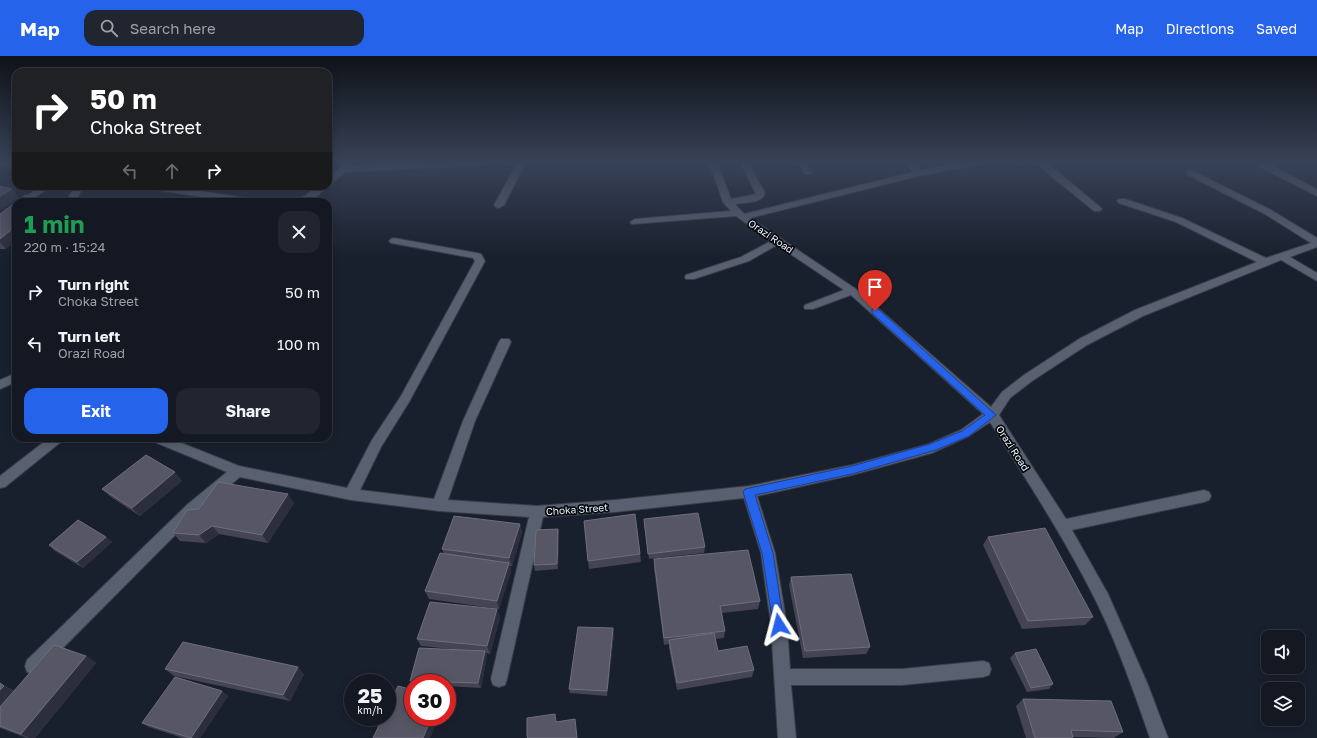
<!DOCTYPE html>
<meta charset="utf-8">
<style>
body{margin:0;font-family:"Golos Text",sans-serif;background:#20252f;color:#f1f3f6;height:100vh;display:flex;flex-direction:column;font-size:15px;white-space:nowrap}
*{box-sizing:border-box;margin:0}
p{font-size:13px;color:#9da0a5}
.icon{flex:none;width:22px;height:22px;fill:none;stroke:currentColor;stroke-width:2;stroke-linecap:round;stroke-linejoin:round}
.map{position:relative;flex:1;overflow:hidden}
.drawer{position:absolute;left:12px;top:142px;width:320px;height:244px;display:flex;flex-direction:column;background:#131822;border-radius:12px;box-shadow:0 2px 10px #0003,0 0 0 1px #323740}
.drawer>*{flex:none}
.guide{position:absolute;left:12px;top:12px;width:320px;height:122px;border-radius:12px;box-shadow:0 2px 10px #0003,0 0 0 1px #323740;background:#202124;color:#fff;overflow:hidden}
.tools{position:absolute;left:1261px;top:574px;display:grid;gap:8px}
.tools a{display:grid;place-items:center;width:44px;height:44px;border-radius:8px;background:#131822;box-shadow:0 2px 10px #0003,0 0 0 1px #323740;font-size:20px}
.speed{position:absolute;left:344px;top:618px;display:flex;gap:8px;font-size:20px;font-weight:700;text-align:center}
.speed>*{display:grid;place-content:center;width:52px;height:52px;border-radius:50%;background:#131822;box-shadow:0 2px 10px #0003,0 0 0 1px #323740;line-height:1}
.speed small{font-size:10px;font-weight:400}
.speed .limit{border:6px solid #d22;background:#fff;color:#111}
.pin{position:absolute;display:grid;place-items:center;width:34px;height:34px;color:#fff;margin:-41px -17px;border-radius:50% 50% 50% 0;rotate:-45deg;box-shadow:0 0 4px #0007}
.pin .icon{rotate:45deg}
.me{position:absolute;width:44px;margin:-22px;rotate:351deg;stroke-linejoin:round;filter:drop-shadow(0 0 3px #0008)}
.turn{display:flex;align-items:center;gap:14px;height:84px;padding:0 12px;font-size:18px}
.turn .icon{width:52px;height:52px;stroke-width:2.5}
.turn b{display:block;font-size:28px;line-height:34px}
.lanes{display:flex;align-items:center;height:38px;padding:0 12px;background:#0003;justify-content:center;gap:20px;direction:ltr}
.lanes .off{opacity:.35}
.round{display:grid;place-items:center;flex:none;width:42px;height:42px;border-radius:12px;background:#20252f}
.overview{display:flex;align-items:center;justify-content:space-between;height:68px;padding:0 12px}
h1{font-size:24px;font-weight:700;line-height:30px;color:#1e9e55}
.cta{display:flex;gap:8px;margin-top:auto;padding:8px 12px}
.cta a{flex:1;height:46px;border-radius:12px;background:#2563eb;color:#fff;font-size:16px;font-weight:700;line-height:46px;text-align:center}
.cta a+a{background:#20252f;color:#f1f3f6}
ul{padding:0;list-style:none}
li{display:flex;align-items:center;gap:12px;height:52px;padding:0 12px}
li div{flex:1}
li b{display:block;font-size:15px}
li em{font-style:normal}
header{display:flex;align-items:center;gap:24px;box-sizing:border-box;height:56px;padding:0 20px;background:#2563eb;color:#fff}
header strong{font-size:19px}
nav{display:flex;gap:22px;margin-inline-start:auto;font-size:14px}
.search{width:280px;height:36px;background:#20252f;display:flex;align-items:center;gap:10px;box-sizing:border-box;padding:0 14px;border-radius:12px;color:#9da0a5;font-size:15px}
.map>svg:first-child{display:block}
</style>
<header>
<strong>Map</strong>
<div class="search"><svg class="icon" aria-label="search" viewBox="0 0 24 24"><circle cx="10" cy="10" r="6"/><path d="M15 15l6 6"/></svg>Search here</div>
<nav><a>Map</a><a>Directions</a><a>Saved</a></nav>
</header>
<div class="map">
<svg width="1317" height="682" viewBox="0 0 1317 682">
<rect width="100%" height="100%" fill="#19202d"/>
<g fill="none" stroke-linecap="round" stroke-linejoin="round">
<!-- minor casing -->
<g stroke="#383c47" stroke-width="2">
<path id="minor" d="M0 106H16V112L0 110Z
M346 106H352L353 108 352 110 439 106H489L485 109 345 116 331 128 328 129V121Z
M518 106H526L504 149 499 152 496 151 494 149Z
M709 106H717L731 143 756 138 740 106H748L765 137C762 148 744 146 735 148L744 158 913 116 905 106H913L921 114 963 106H979L975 109 919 120 750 162 856 233 991 351 1002 336 1024 319 1079 283 1135 254 1257 206 1176 166 1119 147 1117 145 1119 143H1125L1182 162 1266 202 1311 187 1265 158 1188 119 1187 117 1188 115 1191 114 1271 154 1317 182V191L1290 201 1317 217V225L1281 204 1143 260 1087 289 1032 325 1010 342 999 359 1066 463 1204 434 1209 436 1211 440 1209 444 1204 446 1072 474 1108 538 1148 629 1168 682H1150C1134 636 1118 590 1097 547 1066 484 1027 425 990 366L969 380 932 397 852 419 757 440 775 497 787 569 790 613H902L983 605 989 607 991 613 989 619 983 621 902 629H791L796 682H778L771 569 761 497 744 442 615 456 543 461 507 623 505 629 499 631 493 629 491 623 529 461 439 455 351 444 240 421 198 456 39 616 33 618 27 616 25 610 27 604 188 448 227 416 152 385 150 382H169L239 410 347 432 372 384 401 340 475 205 473 202 391 187 389 185 391 183 394 182 477 197 481 198 485 205 409 346 381 391 360 434 434 443 463 365 499 286 501 283H509L511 286 475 365 448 444 537 450 615 444 749 430 852 409 929 388 961 374 983 358 851 239 813 253H805L804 251 805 249 844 234 777 189 749 205 694 223H686L685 221 686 219 741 201 771 185 736 160 632 168 630 166 635 163 731 155 723 146Z
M797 106H805L812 116 811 118H805Z
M1034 106H1043L1056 114 1100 151 1102 153 1100 155H1094Z
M1258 106H1264L1317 133V140L1258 110 1257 108Z
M41 130H51L29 146H18Z
M75 130H83L76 146H66Z
M146 130H167L252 143 257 146H235L150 133Z
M317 130H327C317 143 308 146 291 146L293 144 305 140Z
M16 317V326L0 333V324Z
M49 382H64L62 385 5 431 0 432V420Z"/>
</g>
<!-- minor -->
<use href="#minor" fill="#596171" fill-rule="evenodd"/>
</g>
<!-- wall -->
<path fill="#454453" d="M0 158 6 193H0Z
M182 425 140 460 111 441 102 433Z
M294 447 268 487 219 478 206 487 180 485 173 477 199 453Z
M644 463 705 491 704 497 649 503 644 469Z
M520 468 522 476 512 510H510L511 515 499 553 429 543 425 535 444 498 442 493Z
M558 473 559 479 558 513 535 515 534 509Z
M106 481 112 486 83 512 55 495 49 489Z
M988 481 1093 561 1085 569 1022 573 983 489Z
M640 498 641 506 589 513 588 505Z
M654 503 760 545 758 553 722 557 725 575 724 582 715 583 718 595 754 614 752 621 677 634 669 592V588L664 589 654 512Z
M791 521 870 591 866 598 803 602 789 529Z
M500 561 490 598 486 597 487 600 481 632 447 630V627H413V629L410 625 451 593 421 590 417 583Z
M613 572 614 578 607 640 570 637 569 633Z
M1015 597 1053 628 1049 633 1027 636 1010 602Z
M86 600 96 607 35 682H27L0 672V627L14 635Z
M165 613 304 618 290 645 174 620Z
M222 635 228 640 200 682H183L149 671 142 667Z
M1023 643 1123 676 1114 682 1073 681V682H1026L1016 650Z"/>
<!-- shaded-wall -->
<path fill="#2c2e3d" d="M12 133 19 142 0 154V140Z
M16 170V185L6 193 0 186V183Z
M175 416 182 425 140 460 132 452Z
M288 438 294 447 268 487 262 479Z
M520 468 522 476 512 510 509 502Z
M212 470 219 478 206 487 199 479Z
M558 473 559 479 558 513 557 508Z
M106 481 112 486 83 512 77 506Z
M509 507 511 515 499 553 497 545Z
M497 553 500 561 490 598 487 590Z
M613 572 614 578 607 640V635Z
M485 595 487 600 481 632 478 627Z
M86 600 96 607 35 682H29L21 678Z
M298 611 304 618 290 645 283 639Z
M0 627 16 637 0 653Z
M222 635 228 640 200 682H191Z
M432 661H439L430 682H423Z"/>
<!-- building -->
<path fill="#575665" stroke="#6e6e7c" d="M0 130 12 133 0 140Z
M25 139 47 146H16Z
M16 146V170L0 183V158Z
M146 399 175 416 132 452 102 433Z
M218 426 288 438 262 479 212 470 199 479 173 477 187 454 199 453Z
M698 457 705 491 648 498 644 463Z
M635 458 640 498 588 505 584 465Z
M454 460 520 468 509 502 442 493Z
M78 464 106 481 77 506 49 489Z
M1045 472 1093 561 1028 565 988 481Z
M558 473 557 508 534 509 536 474Z
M748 494 760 545 720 550 725 575 664 582 654 503Z
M440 497 509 507 497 545 425 535Z
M851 518 870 591 805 595 791 521Z
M430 546 497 553 487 590 417 583Z
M578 571 613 572 607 635 569 633Z
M714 577 718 595 747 590 754 614 677 627 669 584Z
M183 586 298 611 283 639 165 613Z
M54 589 86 600 21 678 0 670V651Z
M419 592 485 595 478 627 410 625Z
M1036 593 1053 628 1031 632 1015 597Z
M175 621 222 635 191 682 142 667Z
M0 627 4 630 0 634Z
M398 630 413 634V661H432L423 682H373L383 661H387V653Z
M1023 643 1111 645 1123 676 1071 674 1073 682H1035Z
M555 658 556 666 575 663 577 682H528L527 681V662Z"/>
<!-- sky -->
<linearGradient id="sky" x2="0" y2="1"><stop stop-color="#0e1219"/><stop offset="0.53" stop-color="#384257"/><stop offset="1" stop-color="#384257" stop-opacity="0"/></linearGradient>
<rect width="1317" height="201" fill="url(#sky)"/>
<!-- route -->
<path fill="#2563eb" stroke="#184099" d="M875 252 878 253 996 359 969 380 936 394 852 418 755 439 773 497 784 569 783 573 779 574 774 573 773 569 762 497 743 436 745 433 852 410 930 388 962 375 985 359 872 257V253Z"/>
<g text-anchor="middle" stroke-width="3.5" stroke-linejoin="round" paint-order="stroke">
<!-- street labels -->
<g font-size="10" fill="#ebf0f9" stroke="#070a0f">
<text transform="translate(771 180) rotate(34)" y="4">Orazi Road</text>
<text transform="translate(1013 392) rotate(57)" y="4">Orazi Road</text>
<text transform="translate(577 453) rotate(-4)" y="4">Choka Street</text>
</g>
</g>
</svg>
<div class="tools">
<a><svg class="icon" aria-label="sound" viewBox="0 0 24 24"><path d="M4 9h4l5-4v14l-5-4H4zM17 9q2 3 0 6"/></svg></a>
<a><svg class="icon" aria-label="layers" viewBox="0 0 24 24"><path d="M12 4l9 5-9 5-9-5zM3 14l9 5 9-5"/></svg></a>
</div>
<div class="speed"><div>25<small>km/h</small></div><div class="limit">30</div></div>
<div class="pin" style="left:875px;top:255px;background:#d93025"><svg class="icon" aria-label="arrive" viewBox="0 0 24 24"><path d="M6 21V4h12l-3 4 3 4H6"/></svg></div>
<svg class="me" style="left:779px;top:569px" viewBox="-20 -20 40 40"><path d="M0-17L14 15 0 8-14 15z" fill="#2563eb" stroke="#fff" stroke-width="4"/></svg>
<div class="guide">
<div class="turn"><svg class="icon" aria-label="right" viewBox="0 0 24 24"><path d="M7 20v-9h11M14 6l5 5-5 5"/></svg><div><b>50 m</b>Choka Street</div></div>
<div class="lanes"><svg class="icon off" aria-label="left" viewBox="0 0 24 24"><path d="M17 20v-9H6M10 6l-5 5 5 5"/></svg><svg class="icon off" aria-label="ahead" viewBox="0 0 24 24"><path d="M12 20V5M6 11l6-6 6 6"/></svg><svg class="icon" aria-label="right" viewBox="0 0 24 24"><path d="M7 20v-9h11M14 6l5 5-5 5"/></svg></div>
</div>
<section class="drawer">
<div class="overview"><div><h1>1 min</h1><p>220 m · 15:24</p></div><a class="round"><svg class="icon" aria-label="close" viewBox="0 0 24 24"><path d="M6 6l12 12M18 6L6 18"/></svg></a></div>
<ul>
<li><svg class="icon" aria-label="right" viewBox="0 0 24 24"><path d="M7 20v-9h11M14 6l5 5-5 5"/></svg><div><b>Turn right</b><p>Choka Street</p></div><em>50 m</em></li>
<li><svg class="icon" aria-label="left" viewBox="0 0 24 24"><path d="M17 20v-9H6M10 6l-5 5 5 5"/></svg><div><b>Turn left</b><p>Orazi Road</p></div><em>100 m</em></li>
</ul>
<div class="cta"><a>Exit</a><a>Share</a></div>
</section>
</div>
